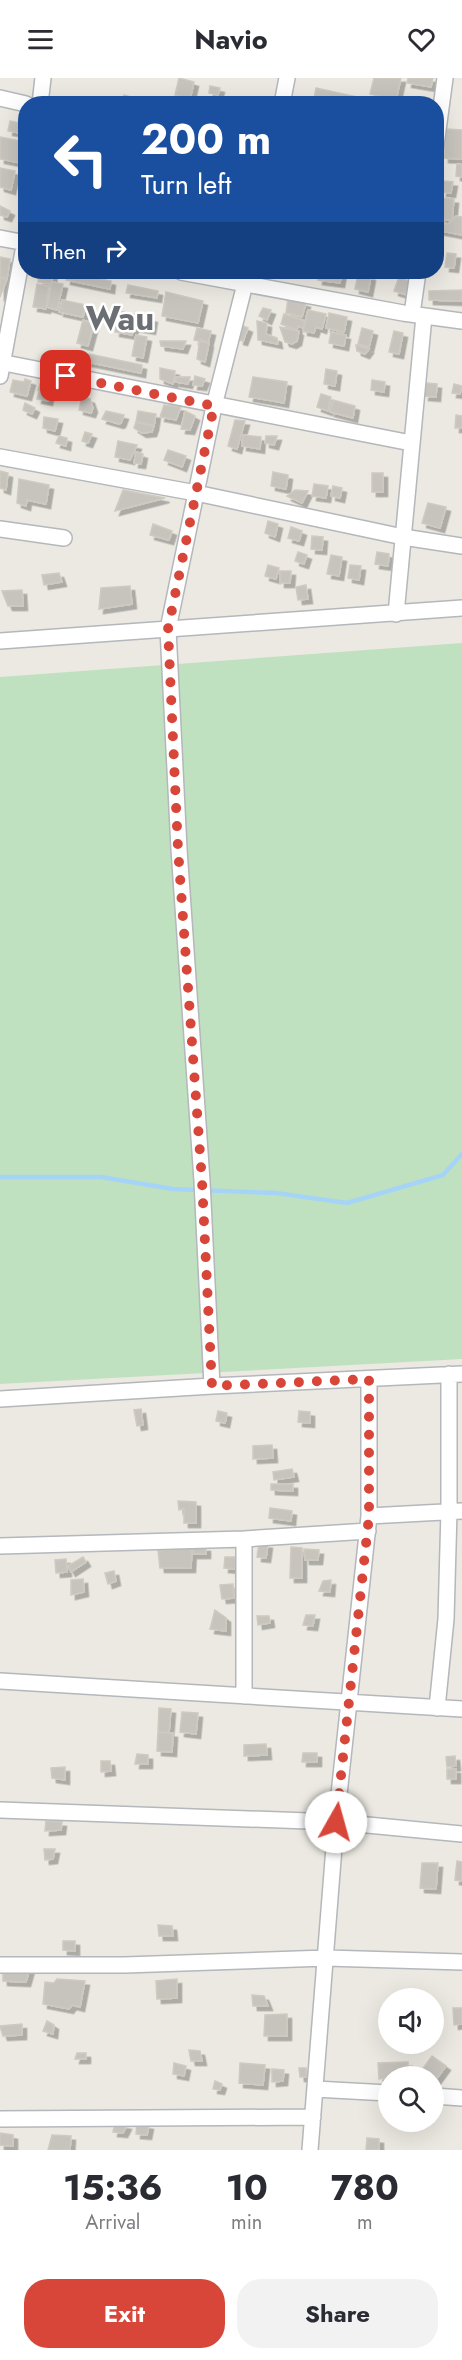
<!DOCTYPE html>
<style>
body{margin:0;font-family:Jost,sans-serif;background:#f2f2f3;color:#2b2b33;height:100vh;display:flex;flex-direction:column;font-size:22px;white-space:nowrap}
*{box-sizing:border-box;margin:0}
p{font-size:20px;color:#7c7c81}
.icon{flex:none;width:33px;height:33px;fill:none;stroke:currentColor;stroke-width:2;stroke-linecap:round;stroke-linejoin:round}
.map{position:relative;height:2072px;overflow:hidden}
.details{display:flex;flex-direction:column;background:#fff;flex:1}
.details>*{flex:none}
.banner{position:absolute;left:18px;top:18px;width:426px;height:183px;border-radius:24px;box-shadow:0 6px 24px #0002;background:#1a4fa0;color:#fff;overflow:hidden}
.fabs{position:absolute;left:378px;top:1910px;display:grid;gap:12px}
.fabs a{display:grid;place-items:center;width:66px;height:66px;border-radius:50%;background:#fff;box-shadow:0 6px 24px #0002;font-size:30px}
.pin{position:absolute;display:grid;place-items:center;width:51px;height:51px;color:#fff;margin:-26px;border-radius:12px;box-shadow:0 3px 9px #0006}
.me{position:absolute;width:66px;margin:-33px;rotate:7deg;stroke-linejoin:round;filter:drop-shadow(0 0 4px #0008)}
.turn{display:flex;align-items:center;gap:21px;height:126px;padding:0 24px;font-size:27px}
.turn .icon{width:78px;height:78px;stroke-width:2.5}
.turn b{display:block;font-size:42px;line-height:51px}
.then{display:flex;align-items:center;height:57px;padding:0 24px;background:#0003;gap:12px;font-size:22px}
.eta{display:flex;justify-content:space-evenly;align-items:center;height:102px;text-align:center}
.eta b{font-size:36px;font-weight:700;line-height:42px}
.button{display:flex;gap:12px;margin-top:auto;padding:12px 24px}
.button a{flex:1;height:69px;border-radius:24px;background:#d8463a;color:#fff;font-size:24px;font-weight:700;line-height:69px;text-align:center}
.button a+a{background:#f2f2f3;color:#2b2b33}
header{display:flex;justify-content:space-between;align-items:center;height:78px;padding:0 24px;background:#fff;font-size:27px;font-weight:700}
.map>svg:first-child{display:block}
</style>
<header><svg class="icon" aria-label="menu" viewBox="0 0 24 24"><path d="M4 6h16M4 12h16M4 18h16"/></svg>Navio<svg class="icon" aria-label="heart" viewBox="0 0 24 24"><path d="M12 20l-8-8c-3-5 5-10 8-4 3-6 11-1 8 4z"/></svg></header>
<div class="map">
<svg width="462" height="2072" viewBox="0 0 462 2072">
<defs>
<filter id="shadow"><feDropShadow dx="4.5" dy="4.5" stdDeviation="0" flood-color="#0004"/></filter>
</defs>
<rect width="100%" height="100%" fill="#ebe9e1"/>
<!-- green -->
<path fill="#c0e1bf" d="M462 565V1281L0 1306V599Z"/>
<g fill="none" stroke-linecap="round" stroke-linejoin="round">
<!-- stream -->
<path stroke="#a6d4f7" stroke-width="4.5" d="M0 1099H101L173 1111 276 1115 347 1125 443 1097 462 1076"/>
</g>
<!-- building -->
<path fill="#c7c4be" stroke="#cfcac0" stroke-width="1.5" filter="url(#shadow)" d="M179 0 194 4 190 21 175 17Z
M374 0H401L396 22 370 16Z
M408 0H433L431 9 407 5Z
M210 8 220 10 218 17 209 15Z
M316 10 371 22 370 26H313Z
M124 17 155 26H121Z
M225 20 238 23V26H224Z
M10 43 26 46V56L8 53Z
M446 51 462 52V81L444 80Z
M0 59 26 64 20 85 0 81Z
M457 86 462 87V99L456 98Z
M0 90 15 93 11 112 0 109Z
M443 103 453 104 451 115 442 114Z
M442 120 454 121 452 142 440 141Z
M0 128 10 133 7 139 0 137Z
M456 138 462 139V157L436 152V144L448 146Z
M447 175 456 176 454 190 445 189Z
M0 179 10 181 7 201 0 199Z
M40 194H53L51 206 38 204Z
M68 194 111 203 110 211 66 202Z
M319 194H342L340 205 318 202Z
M358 196 371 198 368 214 355 211Z
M0 199 7 201 0 219Z
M399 199 411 204 407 217 394 213Z
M52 204 63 206 57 232 47 229Z
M37 206 49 208 46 231 33 229Z
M128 207 158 213 157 220 126 215Z
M462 212V223L429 222V213Z
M166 214 203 223 198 245 162 238Z
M288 220 306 225 302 239 286 235Z
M62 222 86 227 83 239 59 234Z
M263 230 271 232 267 242 259 238Z
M308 232 326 236 322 251 316 249 314 255 303 253Z
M119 233 153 240 151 252 134 249 132 257 115 254Z
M329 235 347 239 344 254 326 250Z
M284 236 305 243 303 250 298 248 297 252 281 246Z
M83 242 94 246 88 268 77 265Z
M257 243 267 245 266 256 277 260 278 266 258 262Z
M243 248 248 250 243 263 239 262Z
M280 249 299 253 297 263 292 266 285 264Z
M197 250 211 253 208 265 194 262Z
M362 250 373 253 369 269 358 266Z
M394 253 403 255 399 276 389 274Z
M331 254 346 257 344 268 329 265Z
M136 257 147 259 143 280 132 278Z
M200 261 209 265 205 284 197 281Z
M160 263H186L183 271 161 268Z
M356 267 369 271 365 276 357 273Z
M89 276 142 287 141 295 87 284Z
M160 290 175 293 173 306 160 301Z
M326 291 337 293 335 308 324 306Z
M195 298 205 301 202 308 193 307Z
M176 299H190L188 306 175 304Z
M253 299 287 304 284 325 249 319Z
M25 301 31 303 27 318 10 314 13 302 24 304Z
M372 302 385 304 384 314 371 312Z
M41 304 54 309 51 316 38 312Z
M426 305 437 306 436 319 424 318Z
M454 306 462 308 460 316 452 315Z
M39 314 49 317 48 323 37 321Z
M321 316 331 319 328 333 317 329Z
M82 319 90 321 93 330 91 335 79 332Z
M333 322 355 328 353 340 330 334Z
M25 325 35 330 32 336 23 332Z
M164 327 181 329 176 342 160 339Z
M106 333 124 337 121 345 119 346 102 341Z
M138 333 156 336 154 348 136 344Z
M185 333 195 338 190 352 181 351Z
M456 337 462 338V350H455Z
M44 339 58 341 55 353 43 350Z
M235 342 245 343 237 371 228 368Z
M136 344 154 348 152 354 142 355 134 350Z
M85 354 92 356 88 365 82 363Z
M243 357 261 359 260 371 242 368Z
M59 358 67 360 66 368 56 365Z
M266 358H277L274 367 265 365Z
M118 363 137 367 130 382 115 379Z
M168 372 186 378 182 389 164 382Z
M136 374 143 376 141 386 134 385Z
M0 393 8 395 6 412 0 410Z
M273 394 288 397 286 411 271 408Z
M372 395H383V414H372Z
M19 401 49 407 46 426 27 422 26 428 17 425Z
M314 406 328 408 326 420 312 418Z
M333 408 342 410 340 420 331 418Z
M123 412 165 420 115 433Z
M295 412 308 413 302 425 287 418Z
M428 425 446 429 440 450 422 445Z
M268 443 278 446 275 459 265 455Z
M153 446 172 453 169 462 150 457Z
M291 449 302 453 299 463 288 460Z
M312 458 323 459 322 472 311 471Z
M298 474 307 477 304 486 295 483Z
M377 474 389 476 388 488 375 486Z
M331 477 342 479 339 498 327 496Z
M268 487 279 490 276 501 265 498Z
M350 487 361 488 359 502 348 500Z
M280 493H291L290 505H280Z
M59 495 62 504 44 507 42 497Z
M306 507 308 521 298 522 296 509Z
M130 508 132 526 99 531 101 510Z
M22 512 23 528H8L2 513Z
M141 1331 143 1347 137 1348 134 1332Z
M218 1333 227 1335 225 1345 216 1343Z
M299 1333 310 1334V1345L298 1344Z
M272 1367 273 1380 253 1381V1368Z
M292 1391 294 1399 274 1402 273 1394Z
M271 1406H293V1413L271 1412Z
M178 1423 196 1424V1445H184V1430L179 1432Z
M270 1430 292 1433 291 1443 269 1440Z
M259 1465 268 1466 266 1480 257 1479Z
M192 1469 191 1490H160L158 1473Z
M193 1469H206V1476H193Z
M291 1469 302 1470V1500H290Z
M304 1471 319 1472 318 1482H305Z
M83 1479 86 1484 71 1494 68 1488Z
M225 1479H236V1491L224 1490Z
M66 1481 67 1494 56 1495 55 1482Z
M114 1493 116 1503 108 1506 105 1495Z
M83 1501 84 1514 71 1517V1502Z
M331 1502 330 1514 319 1513 323 1503Z
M233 1506 234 1520 222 1521 220 1507Z
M215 1532 226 1540V1553L210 1551Z
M306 1537H315L313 1548 303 1547Z
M257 1538H269L270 1545 258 1547Z
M159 1630 171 1631 169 1655 158 1654Z
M182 1634 198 1635 196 1656 180 1654Z
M158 1654 173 1655 172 1674 157 1673Z
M266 1666 267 1677 244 1678V1667Z
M303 1675H317V1684H302Z
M137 1676 148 1677V1686H135Z
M455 1678 456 1688 447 1689 446 1679Z
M101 1683H110L111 1693 101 1694Z
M65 1689V1702L52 1700 51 1690Z
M447 1691H456V1701H447Z
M46 1743 62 1744 61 1752 45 1753Z
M44 1771H55L53 1781 45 1782Z
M457 1783 462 1784V1803L455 1802Z
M422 1785H438L436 1811 420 1810Z
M158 1847 172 1848 173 1858H159Z
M63 1863H75V1873L63 1872Z
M3 1888 30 1890 26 1904 3 1903Z
M57 1901 85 1903 80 1929 72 1927 69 1931 43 1926 45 1904 54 1905Z
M177 1901V1920L157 1921 156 1903Z
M252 1917 264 1918 268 1928H253Z
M453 1930H462V1946L454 1947Z
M287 1936V1958H264L265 1937Z
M47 1943 54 1947 53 1956 43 1953Z
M22 1946V1957L3 1958 0 1948Z
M189 1972 200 1973 202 1983H191Z
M77 1975H86V1981H75Z
M432 1978 446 1988 435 2003 434 1998H428L421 1993Z
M408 1984V1998H388V2000L379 2001 378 1985Z
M174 1985 186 1988 184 1998 173 1996Z
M240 1985 265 1987 263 2007 239 2005Z
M299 1990H306L307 1999H300Z
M272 1991 284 1992 283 2003 272 2004Z
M215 2003 222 2006 220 2012 213 2011Z
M115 2045 127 2047 123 2055 113 2054Z
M137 2045 149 2047 147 2057 136 2056Z
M0 2055 13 2057V2068L0 2067Z
M52 2057 71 2058 70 2072H48Z
M367 2060 379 2061V2072H366Z"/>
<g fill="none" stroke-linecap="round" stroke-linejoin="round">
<!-- minor casing -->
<g stroke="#b4b7bb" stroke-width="18">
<path id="minor" d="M0 20 26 26
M40 26 43 0
M282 26 287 0
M436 67 445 0
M0 160 26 165
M181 194 403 235 462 243
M412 236 418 194
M0 284 411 365
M0 298 26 157
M0 379 196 415 403 459 462 468
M0 451 64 460
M396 536 424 238
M0 563 462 530
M212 1308 202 1103 179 771 168 551 214 328 248 194
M0 1321 212 1308 462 1296
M369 1438 462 1433
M244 1461V1618
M0 1468 244 1461 368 1453
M0 1603 462 1631
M437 1630 446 1541 449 1433V1296
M0 1732 336 1744 462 1756
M0 1887H125L326 1880 462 1884
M315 2011 388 2015
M434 2018 462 2020
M0 2041 313 2039
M310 2072 336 1744 369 1438V1301"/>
</g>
<!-- minor -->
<use href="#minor" stroke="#fff" stroke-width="15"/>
</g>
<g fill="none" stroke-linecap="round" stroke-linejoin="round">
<!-- route -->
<path stroke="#d8463a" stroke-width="10" stroke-dasharray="0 18" d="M66 298 214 328 168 551 178 771 202 1103 212 1308 369 1301V1438L336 1744"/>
</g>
<g text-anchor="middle" stroke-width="5" stroke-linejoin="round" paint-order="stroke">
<!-- town labels -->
<g font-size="33" font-weight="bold" fill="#6b6f73" stroke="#fff">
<text x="120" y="252">Wau</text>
</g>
</g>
</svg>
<div class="fabs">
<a><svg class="icon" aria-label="sound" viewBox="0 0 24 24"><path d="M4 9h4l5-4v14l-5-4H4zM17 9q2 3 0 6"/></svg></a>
<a><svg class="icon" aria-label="search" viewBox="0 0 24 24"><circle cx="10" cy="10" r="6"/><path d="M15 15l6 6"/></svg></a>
</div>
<div class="pin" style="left:66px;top:298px;background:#d93025"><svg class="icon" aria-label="arrive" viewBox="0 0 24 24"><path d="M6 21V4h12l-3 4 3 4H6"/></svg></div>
<svg class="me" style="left:336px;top:1744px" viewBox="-20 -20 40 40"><circle r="19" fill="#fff"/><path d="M0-13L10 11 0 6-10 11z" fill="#d8463a"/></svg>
<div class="banner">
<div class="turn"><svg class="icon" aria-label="left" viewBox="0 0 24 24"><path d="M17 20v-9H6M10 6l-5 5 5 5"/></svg><div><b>200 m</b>Turn left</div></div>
<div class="then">Then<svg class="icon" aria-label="right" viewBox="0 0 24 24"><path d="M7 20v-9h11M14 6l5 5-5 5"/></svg></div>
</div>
</div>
<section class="details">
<div class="eta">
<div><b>15:36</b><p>Arrival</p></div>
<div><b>10</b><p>min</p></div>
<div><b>780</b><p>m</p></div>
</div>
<div class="button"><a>Exit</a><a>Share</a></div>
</section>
